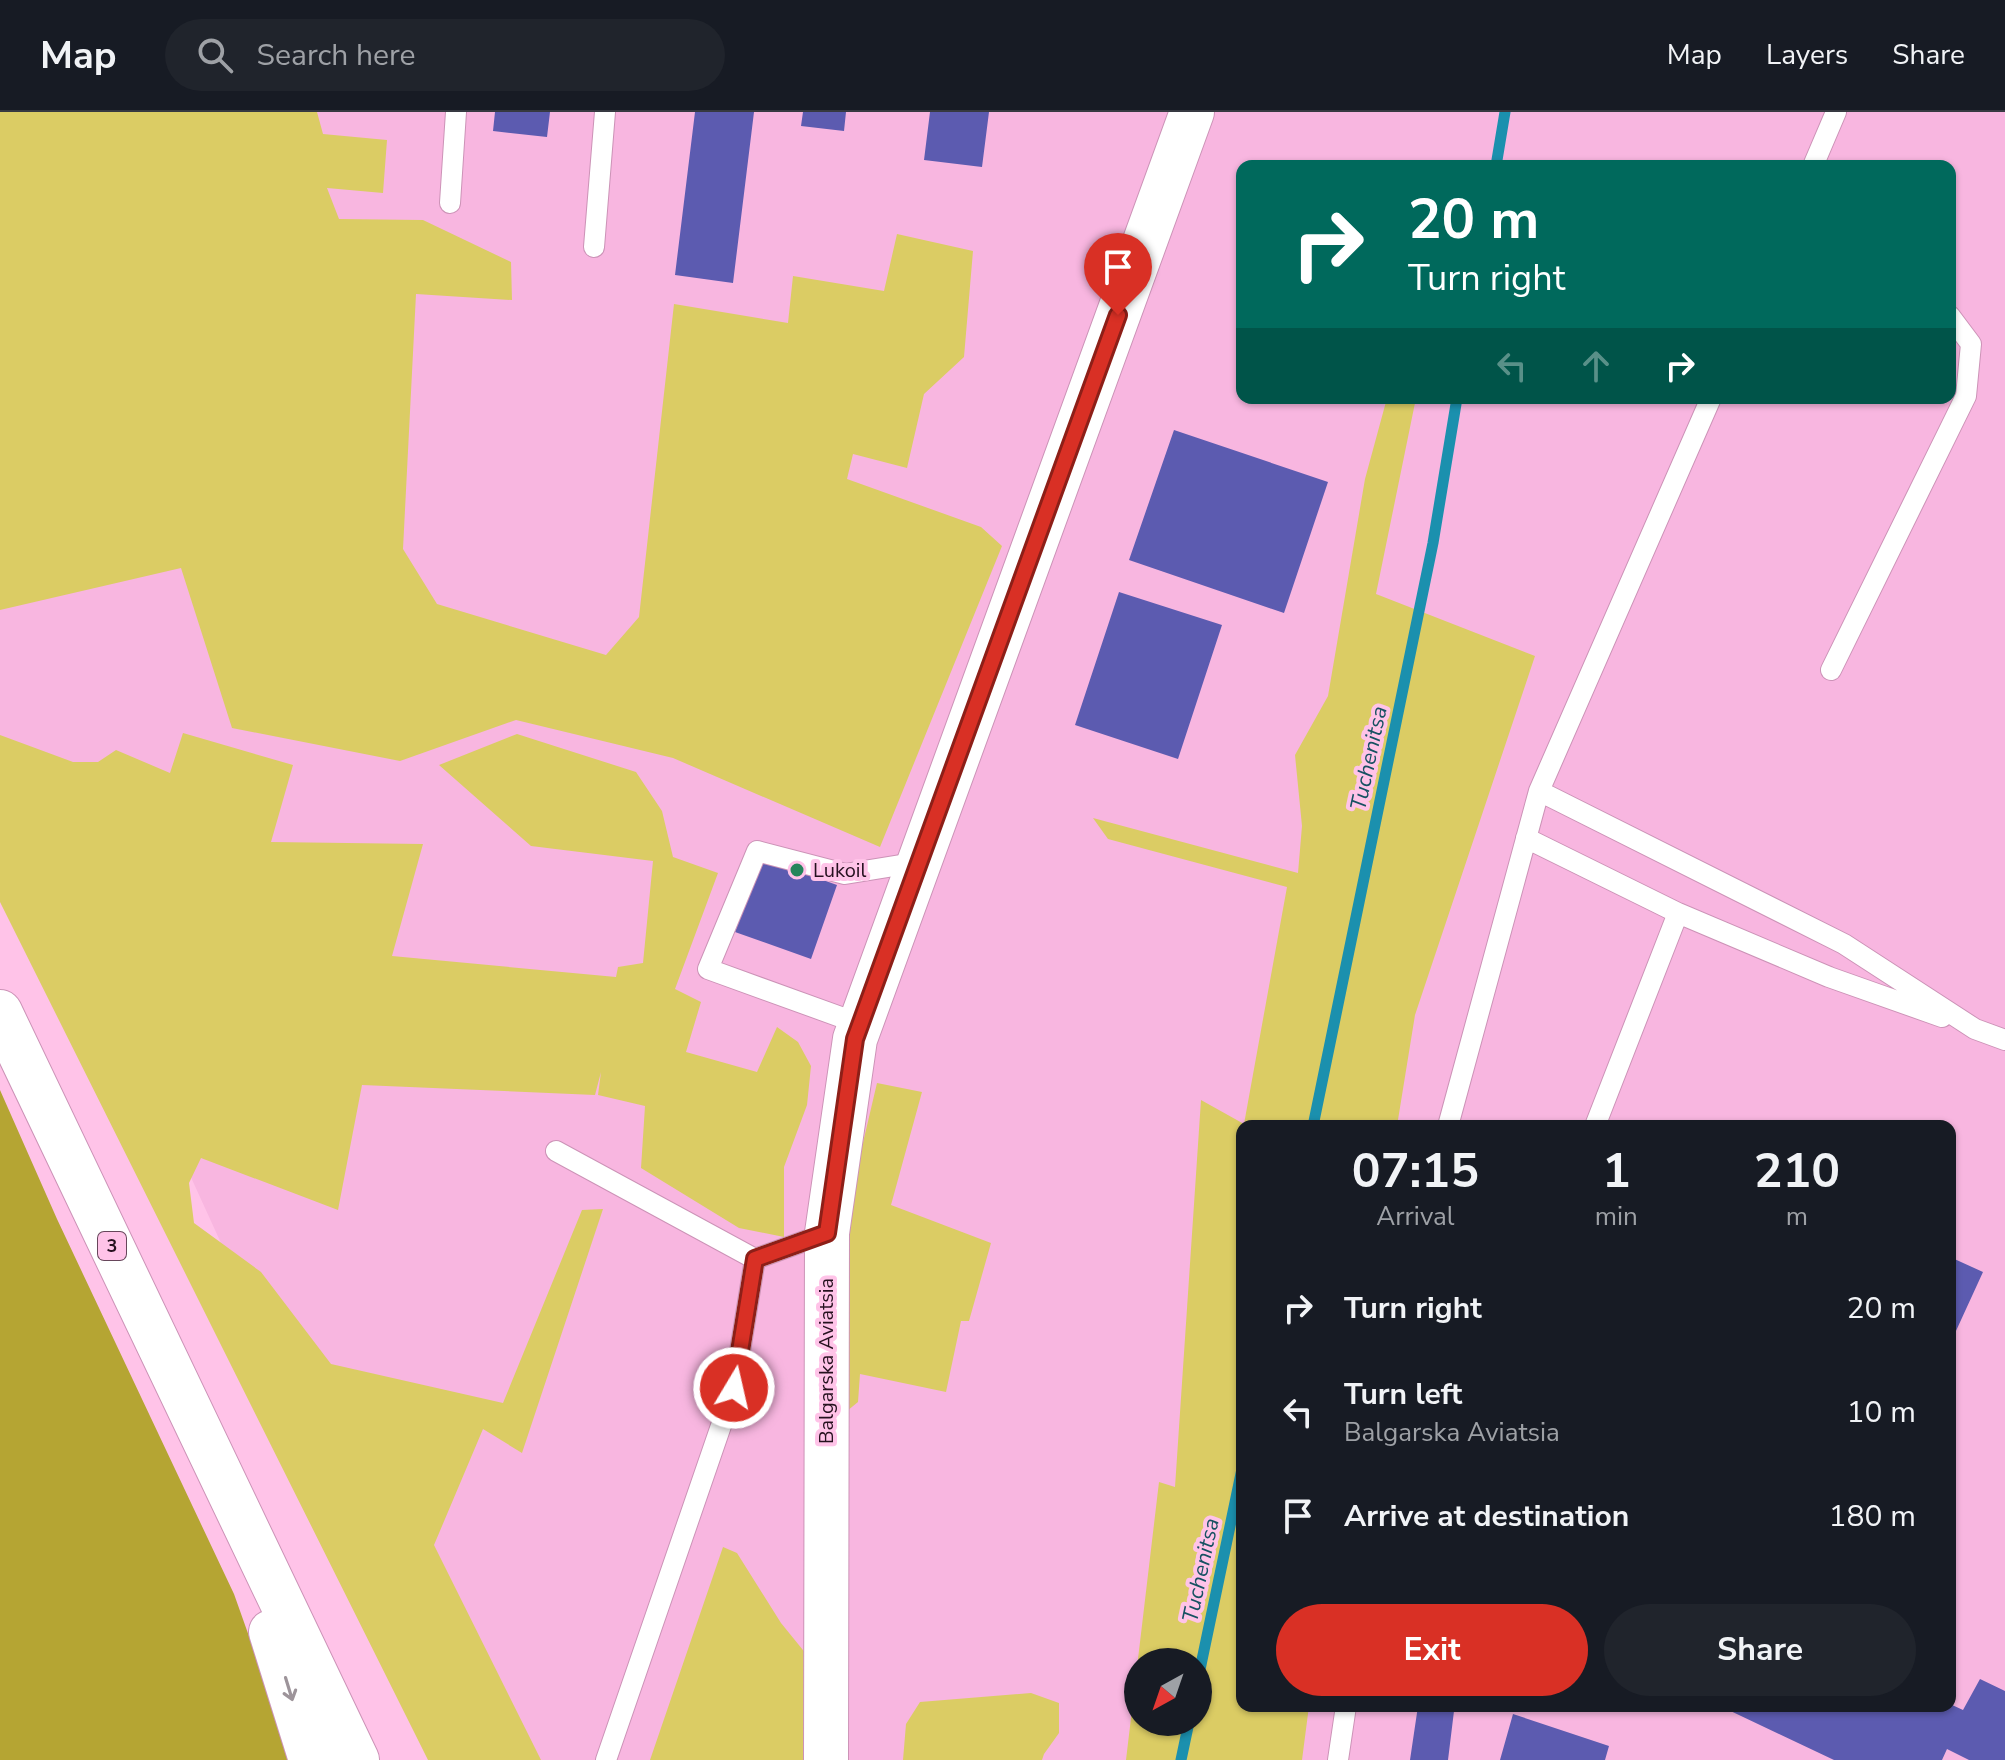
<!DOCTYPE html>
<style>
body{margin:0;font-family:"Nunito Sans",sans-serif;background:#20242c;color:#f1f3f6;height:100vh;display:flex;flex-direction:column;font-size:30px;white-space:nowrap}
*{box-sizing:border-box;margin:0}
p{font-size:26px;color:#9ea1a6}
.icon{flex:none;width:44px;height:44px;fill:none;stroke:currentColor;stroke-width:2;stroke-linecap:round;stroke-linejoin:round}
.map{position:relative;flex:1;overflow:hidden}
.drawer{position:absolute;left:1236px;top:1008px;width:720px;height:592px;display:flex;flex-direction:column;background:#171b24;border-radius:16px;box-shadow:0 2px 6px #0004}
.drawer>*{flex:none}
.banner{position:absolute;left:1236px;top:48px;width:720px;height:244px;border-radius:16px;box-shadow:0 2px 6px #0004;background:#00695c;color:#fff;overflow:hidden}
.needle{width:52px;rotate:220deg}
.buttons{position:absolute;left:1124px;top:1536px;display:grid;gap:16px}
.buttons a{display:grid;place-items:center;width:88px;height:88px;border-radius:50%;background:#171b24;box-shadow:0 2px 6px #0004;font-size:40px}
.pin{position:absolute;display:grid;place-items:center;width:68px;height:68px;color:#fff;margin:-82px -34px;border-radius:50% 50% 50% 0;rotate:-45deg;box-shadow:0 0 8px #0007}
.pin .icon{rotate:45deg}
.me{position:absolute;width:88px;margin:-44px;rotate:9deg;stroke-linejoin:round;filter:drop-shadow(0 0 6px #0008)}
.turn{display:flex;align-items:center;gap:28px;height:168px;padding:0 40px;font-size:36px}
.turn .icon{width:104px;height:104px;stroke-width:2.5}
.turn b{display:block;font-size:56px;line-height:68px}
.lanes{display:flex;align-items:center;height:76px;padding:0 40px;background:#0003;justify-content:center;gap:40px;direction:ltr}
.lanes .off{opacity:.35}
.eta{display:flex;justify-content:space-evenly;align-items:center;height:136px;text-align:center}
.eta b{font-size:48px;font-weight:700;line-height:56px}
.button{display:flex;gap:16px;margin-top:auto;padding:16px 40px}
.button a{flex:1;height:92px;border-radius:48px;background:#d93025;color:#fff;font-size:32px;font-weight:700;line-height:92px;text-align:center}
.button a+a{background:#20242c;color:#f1f3f6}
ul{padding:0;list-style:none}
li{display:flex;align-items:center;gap:24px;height:104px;padding:0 40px}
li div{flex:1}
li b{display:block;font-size:30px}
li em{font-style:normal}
header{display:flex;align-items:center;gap:48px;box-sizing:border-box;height:112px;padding:0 40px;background:#171b24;border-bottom:2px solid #363941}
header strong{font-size:38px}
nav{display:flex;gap:44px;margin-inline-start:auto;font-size:28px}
.search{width:560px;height:72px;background:#20242c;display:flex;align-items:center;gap:20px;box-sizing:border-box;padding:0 28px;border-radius:44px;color:#9ea1a6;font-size:30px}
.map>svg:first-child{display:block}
</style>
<header>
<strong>Map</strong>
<div class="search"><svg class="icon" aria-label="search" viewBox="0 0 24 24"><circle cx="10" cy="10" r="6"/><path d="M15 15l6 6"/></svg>Search here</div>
<nav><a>Map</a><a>Layers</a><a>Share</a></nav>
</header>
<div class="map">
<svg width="2005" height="1648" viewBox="0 0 2005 1648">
<rect width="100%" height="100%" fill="#ffc3e8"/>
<!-- built -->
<path fill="#f8b6e0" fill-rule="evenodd" d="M0 0H2005V1648H457L0 647ZM1242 54H1950V286H1242ZM1242 1014H1950V1594H1242ZM1138 1550H1198V1610H1138Z"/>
<!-- green -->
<path fill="#dbcc64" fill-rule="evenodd" d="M0 0H317L323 22 387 28 383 81 327 76 339 107 423 108 511 150 512 188 416 182 403 437 437 492 606 543 639 505 674 192 788 211 793 164 884 179 897 122 973 139 964 245 924 282 907 356 853 342 847 367 981 415 1002 434 880 735 673 646 516 608 400 649 232 616 181 456 0 498Z
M1387 286H1416L1376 482 1535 544 1415 903 1397 1014H1242V1594H1309L1302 1648H1126L1159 1370 1175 1375 1201 988 1244 1012 1287 775 1108 727 1093 706 1298 761 1302 714 1295 643 1328 584 1365 367ZM1138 1550H1198V1610H1138Z
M183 621 293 653 271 730 423 732 392 844 616 865 618 855 643 851 653 749 531 734 439 653 517 622 636 660 662 699 673 745 718 761 675 877 701 890 686 940 757 960 777 915 798 930 811 954 807 993 784 1055V1125L739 1116 641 1056 645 994 598 983 601 960 595 983 362 973 338 1098 201 1046 189 1071 194 1111 261 1160 331 1252 503 1291 582 1098 603 1097 522 1341 483 1317 434 1433 541 1648H428L0 790V623L73 650H98L116 638 170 661Z
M877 971 922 980 891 1093 991 1131 969 1209H961L946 1280 860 1262 858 1290 847 1299 834 1264 850 1086Z
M723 1435 737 1441 781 1511 807 1543 803 1648H650Z
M1031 1581 1059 1591V1621L1044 1642 1042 1648H903L906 1612 920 1590Z"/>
<!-- forest -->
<path fill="#b5a533" d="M0 978 57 1107 234 1482 293 1648H0Z"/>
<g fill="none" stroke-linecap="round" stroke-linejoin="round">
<!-- stream -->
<path stroke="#1b90ae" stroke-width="11" d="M1496 54 1505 0
M1313 1014 1433 431 1457 286
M1198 1567 1242 1357
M1181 1648 1189 1610"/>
</g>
<!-- building -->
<path fill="#5c5bb0" d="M495 0H550L547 25 493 19Z
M695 0H754L733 171 675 163Z
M803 0H846L844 19 801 14Z
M930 0H989L982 55 924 48Z
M1174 318 1328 370 1284 501 1129 448Z
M1119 480 1222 513 1178 647 1075 613Z
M761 746 837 773 811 847 735 820Z
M1950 1145 1983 1160 1950 1232Z
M1980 1567 2005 1579V1648H1969L1947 1637 1942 1648H1834L1720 1594H1950V1592L1963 1598Z
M1418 1594 1454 1599 1448 1648H1410Z
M1513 1602 1609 1634 1605 1648H1500Z"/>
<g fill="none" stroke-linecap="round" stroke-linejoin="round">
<!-- lane casing -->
<g stroke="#cc93b7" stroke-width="22">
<path id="lane" d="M1813 54 1836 0
M450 91 456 0
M594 135 605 0
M1831 558 1966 284 1971 232 1950 204
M1539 679 1844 832 1975 917 2005 928
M1526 726 1678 801 1829 865 1942 905
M860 912 708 857 757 739 845 762 919 750
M1448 1014 1539 679 1711 286
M1595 1014 1678 801
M556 1039 755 1147
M606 1648 734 1276 755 1147 827 1121
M1338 1648 1346 1594"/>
</g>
<!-- secondary casing -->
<g stroke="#cc93b7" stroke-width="46">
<path id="secondary" d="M826 1648 827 1121 855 927 1192 0"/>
</g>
<!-- primary casing -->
<g stroke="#cc93b7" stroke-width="46">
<path id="primary" d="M0 900 357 1648
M271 1520 311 1648"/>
</g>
<!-- lane -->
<use href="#lane" stroke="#fff" stroke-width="20"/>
<!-- secondary -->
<use href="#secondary" stroke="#fff" stroke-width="44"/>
<!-- primary -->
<use href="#primary" stroke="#fff" stroke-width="44"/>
</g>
<!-- one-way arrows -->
<defs><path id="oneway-shaft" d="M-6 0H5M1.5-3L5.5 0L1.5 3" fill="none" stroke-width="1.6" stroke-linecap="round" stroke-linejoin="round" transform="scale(2)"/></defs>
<use stroke="#9d949a" href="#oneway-shaft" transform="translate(289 1577) rotate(73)"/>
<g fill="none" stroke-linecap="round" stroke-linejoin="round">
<!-- route casing -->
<g stroke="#8d1f18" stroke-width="20">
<path id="route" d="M734 1276 755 1147 827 1121 855 927 1118 203"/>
</g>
<!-- route -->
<use href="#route" stroke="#d93025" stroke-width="14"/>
</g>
<!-- markers -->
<circle fill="#25855c" stroke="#ffc3e8" stroke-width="3" cx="797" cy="758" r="8"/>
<g text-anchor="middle" stroke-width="8" stroke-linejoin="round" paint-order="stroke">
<!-- shield labels -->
<rect fill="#ffc3e8" stroke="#67465b" stroke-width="2" x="98" y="1120" width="28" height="28" rx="6"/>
<g font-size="18" font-weight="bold" fill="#26111f">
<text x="112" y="1140">3</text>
</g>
<!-- poi labels -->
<g font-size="20" fill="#26111f" stroke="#ffc3e8" text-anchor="start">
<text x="813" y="765">Lukoil</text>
</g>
<!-- street labels -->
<g font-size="20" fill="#26111f" stroke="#ffc3e8">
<text transform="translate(826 1249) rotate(-90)" y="7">Balgarska Aviatsia</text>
</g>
<!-- water labels -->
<g font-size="22" font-style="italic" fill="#165162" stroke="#ffc3e8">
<text transform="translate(1368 646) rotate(-78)" y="8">Tuchenitsa</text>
<text transform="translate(1200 1458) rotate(-78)" y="8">Tuchenitsa</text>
</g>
</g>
</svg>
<div class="buttons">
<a><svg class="needle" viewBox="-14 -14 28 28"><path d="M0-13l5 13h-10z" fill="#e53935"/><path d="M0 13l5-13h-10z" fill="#9ea1a6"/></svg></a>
</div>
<div class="pin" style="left:1118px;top:203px;background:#d93025"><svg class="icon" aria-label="arrive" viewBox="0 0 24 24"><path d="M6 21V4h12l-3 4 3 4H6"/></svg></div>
<svg class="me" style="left:734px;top:1276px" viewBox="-20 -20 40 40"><circle r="17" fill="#d93025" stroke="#fff" stroke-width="3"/><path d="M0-11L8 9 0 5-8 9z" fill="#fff"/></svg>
<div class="banner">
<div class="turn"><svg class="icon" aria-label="right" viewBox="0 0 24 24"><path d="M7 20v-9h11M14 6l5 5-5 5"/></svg><div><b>20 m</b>Turn right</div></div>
<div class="lanes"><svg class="icon off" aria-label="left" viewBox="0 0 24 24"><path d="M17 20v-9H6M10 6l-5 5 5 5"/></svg><svg class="icon off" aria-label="ahead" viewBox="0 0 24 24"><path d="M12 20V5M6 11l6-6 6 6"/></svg><svg class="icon" aria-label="right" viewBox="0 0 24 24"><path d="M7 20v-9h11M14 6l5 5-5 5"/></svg></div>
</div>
<section class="drawer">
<div class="eta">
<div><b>07:15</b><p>Arrival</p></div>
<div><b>1</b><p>min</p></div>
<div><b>210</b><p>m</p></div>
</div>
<ul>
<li><svg class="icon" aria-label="right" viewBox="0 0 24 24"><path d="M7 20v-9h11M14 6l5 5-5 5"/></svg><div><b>Turn right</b></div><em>20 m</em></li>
<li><svg class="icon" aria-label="left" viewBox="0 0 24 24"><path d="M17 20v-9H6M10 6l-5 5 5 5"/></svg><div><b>Turn left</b><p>Balgarska Aviatsia</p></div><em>10 m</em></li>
<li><svg class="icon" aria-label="arrive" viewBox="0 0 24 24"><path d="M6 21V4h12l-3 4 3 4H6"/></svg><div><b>Arrive at destination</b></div><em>180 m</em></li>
</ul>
<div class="button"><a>Exit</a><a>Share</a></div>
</section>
</div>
